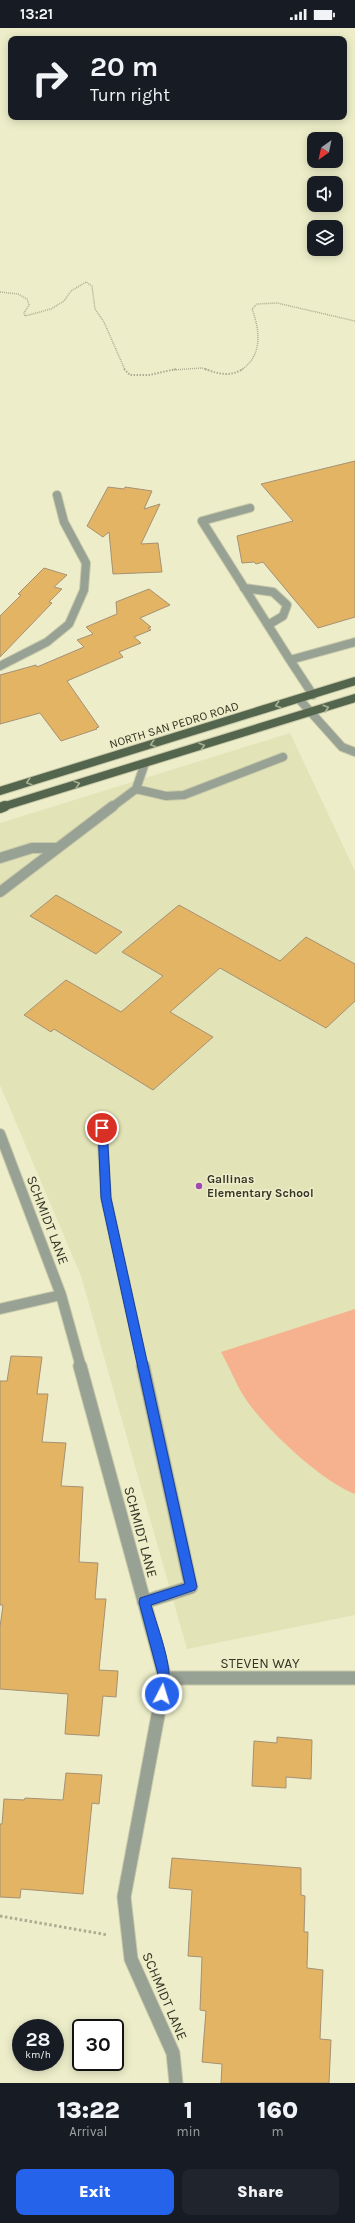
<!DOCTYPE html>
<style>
body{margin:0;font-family:Karla,sans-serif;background:#20242c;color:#f1f3f6;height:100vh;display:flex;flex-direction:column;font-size:15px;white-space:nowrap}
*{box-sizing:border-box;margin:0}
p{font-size:13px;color:#9ea1a6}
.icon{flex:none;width:22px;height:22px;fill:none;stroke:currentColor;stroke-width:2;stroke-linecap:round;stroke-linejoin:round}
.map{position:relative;height:2055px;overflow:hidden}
.details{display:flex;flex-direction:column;background:#171b24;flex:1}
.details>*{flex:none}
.hud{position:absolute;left:8px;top:8px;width:339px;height:84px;border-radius:8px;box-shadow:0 2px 10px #0003;background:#171b24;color:#f1f3f6;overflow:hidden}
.needle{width:26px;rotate:213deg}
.tools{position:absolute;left:307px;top:104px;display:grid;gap:8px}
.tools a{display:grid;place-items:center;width:36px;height:36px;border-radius:8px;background:#171b24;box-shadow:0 2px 10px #0003;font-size:20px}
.speed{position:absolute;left:12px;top:1991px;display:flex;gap:8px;font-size:20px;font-weight:700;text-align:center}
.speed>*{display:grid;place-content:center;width:52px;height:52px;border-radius:50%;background:#171b24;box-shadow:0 2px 10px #0003;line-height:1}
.speed small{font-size:10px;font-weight:400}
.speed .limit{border:2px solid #111;border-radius:6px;background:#fff;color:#111}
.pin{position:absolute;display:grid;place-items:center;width:34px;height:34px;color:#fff;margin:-17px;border:2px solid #fff;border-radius:50%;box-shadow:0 1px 4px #0007}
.me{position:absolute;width:44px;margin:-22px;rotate:5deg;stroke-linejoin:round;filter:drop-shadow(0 0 3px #0008)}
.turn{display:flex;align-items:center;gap:14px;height:84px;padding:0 16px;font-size:18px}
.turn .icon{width:52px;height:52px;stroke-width:2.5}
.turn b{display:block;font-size:28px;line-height:34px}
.eta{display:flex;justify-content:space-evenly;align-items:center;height:68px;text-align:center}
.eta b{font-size:24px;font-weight:800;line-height:28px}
.cta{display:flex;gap:8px;margin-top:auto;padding:8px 16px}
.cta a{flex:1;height:46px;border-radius:8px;background:#2563eb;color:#fff;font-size:16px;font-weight:800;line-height:46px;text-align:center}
.cta a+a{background:#20242c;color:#f1f3f6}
.status{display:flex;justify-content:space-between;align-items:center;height:28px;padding:0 20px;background:#171b24;direction:ltr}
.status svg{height:11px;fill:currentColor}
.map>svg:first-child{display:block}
</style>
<div class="status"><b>13:21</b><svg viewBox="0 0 49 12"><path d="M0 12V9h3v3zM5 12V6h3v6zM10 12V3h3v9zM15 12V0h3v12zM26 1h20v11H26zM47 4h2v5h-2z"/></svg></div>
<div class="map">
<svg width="355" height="2055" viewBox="0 0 355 2055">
<rect width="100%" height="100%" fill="#edeec9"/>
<!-- built -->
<path fill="#e2e3b7" d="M290 705 355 843V1587L187 1621 81 1248 0 1057V795Z"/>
<!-- green -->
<path fill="#f6b28e" d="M355 1281V1466C321 1453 268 1403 247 1373 237 1359 230 1340 221 1324Z"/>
<!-- building -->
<path fill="#e3b464" stroke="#a59173" d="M355 433V589L318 600 263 534 256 536 254 534 242 535 237 508 293 493 261 456Z
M108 459 124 461 125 459 152 463 144 481 160 476 141 516 158 515 162 544 113 546 109 504 103 509 87 498Z
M44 540 67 547 54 559 62 561 49 574 52 575 0 629V588L21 567 18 566Z
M149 561 170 577 140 590 151 599 148 600 151 602 134 609 141 615 119 624 123 629 67 653 99 699 96 700 97 701 61 713 40 685 0 696V647L36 637 37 639 84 619 77 612 93 606 86 599 117 586 116 574Z
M56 867 122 904 96 926 30 888Z
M179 877 280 933 306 909 355 936V973L326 1000 220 940 170 984 213 1009 153 1062 54 1001 51 1004 24 987 66 952 121 984 163 948 122 924Z
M11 1328 42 1329 37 1366H48L42 1414 66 1415 61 1458 83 1459 79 1534 98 1535 95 1571H106L99 1642 118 1643 116 1669 103 1668 99 1708 65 1706 68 1666 0 1661V1599L3 1577H0V1353H7Z
M277 1709 312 1712 311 1751 286 1749V1760L252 1758 254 1713 277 1715Z
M66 1745 102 1747 99 1776 92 1775 83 1866 21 1861 20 1870 0 1869V1796H2L4 1771 24 1772 25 1770 63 1772Z
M172 1830 301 1840V1867L305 1868 304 1904H308L307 1940 323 1942 320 2011 331 2012 329 2055H221L222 2036 202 2034 206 1983 200 1982 202 1929 188 1928 192 1862 169 1860Z"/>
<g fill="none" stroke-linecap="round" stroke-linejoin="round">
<!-- minor-far2 casing -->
<g stroke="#c8c9a9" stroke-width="10">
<path id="minor-far2" d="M250 480 202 493 290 632
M244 560 273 564 287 577 283 588 268 597
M0 638 47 614 69 596 84 562 86 535 64 494 57 467
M313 667 290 632 355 614
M299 671 342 719 355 724
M136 761 166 768 184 767 283 729
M112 779 136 761 145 735"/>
</g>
<!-- minor-far1 casing -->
<g stroke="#c8c9a9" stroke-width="12">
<path id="minor-far1" d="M0 830 32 820H57
M0 864 113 778
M102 1100 106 1170 143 1339
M0 1106 61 1267 81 1339
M0 1281 61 1267"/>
</g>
<!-- minor casing -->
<g stroke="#c8c9a9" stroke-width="15">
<path id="minor" d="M80 1338 165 1650 124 1869 131 1931 173 2025 176 2055
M143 1338 191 1559 144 1574
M165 1650H355"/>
</g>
<!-- major-far1 casing -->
<g stroke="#c8c9a9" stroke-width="10">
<path id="major-far1" d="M0 763 355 653
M2 779 355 670"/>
</g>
<!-- major casing -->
<g stroke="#c8c9a9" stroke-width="12">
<path id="major" d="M0 780 5 778"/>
</g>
<!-- path-far2 -->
<path stroke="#acad90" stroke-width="1.5" stroke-dasharray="1 1" stroke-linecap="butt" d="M0 264 18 266 27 271 29 277 24 285 25 288 51 281 64 273 71 263 86 254 92 258 95 281 104 294 125 342
M172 342 202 340 208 342
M241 342C263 328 260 302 252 281L257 276 277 275 355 293"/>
<!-- path-far1 -->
<path stroke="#acad90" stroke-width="2" stroke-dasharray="1.5 1.5" stroke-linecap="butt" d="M124 341 130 347H149L176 341
M205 341C219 346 230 349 243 341"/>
<!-- path -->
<path stroke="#acad90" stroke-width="3" stroke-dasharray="2.5 2.5" stroke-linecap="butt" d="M0 1888 108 1907"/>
<!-- minor-far2 -->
<use href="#minor-far2" stroke="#97a194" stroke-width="8"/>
<!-- minor-far1 -->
<use href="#minor-far1" stroke="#97a194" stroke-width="10"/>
<!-- minor -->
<use href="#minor" stroke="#97a194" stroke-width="13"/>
<!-- major-far1 -->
<use href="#major-far1" stroke="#54654e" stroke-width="8"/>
<!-- major -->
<use href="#major" stroke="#54654e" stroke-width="10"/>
</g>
<!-- one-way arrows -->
<defs><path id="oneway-chevron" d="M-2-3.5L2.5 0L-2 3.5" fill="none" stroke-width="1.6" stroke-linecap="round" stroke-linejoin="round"/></defs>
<g stroke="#a8b092">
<use href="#oneway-chevron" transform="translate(278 677) rotate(163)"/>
<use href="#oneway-chevron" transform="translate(326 680) rotate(-18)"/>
<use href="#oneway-chevron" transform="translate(153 716) rotate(163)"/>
<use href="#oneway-chevron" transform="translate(202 718) rotate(-17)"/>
<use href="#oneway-chevron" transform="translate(29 754) rotate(163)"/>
<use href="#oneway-chevron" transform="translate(77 756) rotate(-17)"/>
</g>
<!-- route -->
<path fill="#2563eb" stroke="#184099" d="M102 1096 107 1100 111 1170 197 1559 195 1562 151 1577C158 1602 177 1646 166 1670L162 1671 158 1670 156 1666 159 1650 139 1574 140 1570 185 1556 101 1170 98 1100Z"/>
<!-- markers -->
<circle fill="#a248b4" stroke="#edeec9" stroke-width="1.5" cx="199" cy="1158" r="4"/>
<g text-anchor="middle" stroke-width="3" stroke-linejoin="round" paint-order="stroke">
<!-- street labels -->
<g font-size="12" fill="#353527" stroke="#edeec9">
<text transform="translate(174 697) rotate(-17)" y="4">NORTH SAN PEDRO ROAD</text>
</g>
<!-- poi labels -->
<g font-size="12" font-weight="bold" fill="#353527" stroke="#edeec9" text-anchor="start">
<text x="207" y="1155">Gallinas<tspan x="207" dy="14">Elementary School</tspan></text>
</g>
<!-- near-street labels -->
<g font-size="14" fill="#353527" stroke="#edeec9">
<text transform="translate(48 1192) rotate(69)" y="5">SCHMIDT LANE</text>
<text transform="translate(141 1504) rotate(75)" y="5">SCHMIDT LANE</text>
<text x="260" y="1640">STEVEN WAY</text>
<text transform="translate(165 1968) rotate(67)" y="5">SCHMIDT LANE</text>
</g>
</g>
</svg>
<div class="tools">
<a><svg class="needle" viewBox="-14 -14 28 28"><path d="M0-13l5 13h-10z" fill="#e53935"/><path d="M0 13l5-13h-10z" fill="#9ea1a6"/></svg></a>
<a><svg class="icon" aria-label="sound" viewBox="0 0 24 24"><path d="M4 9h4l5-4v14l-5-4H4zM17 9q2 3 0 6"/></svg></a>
<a><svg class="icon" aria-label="layers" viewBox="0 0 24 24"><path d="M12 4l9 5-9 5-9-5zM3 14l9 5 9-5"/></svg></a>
</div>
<div class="speed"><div>28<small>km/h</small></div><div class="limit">30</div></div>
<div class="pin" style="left:102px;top:1100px;background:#d93025"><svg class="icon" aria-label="arrive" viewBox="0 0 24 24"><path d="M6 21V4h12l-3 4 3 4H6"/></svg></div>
<svg class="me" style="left:162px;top:1666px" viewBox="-20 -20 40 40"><circle r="17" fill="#2563eb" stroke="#fff" stroke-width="3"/><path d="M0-11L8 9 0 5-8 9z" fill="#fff"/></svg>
<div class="hud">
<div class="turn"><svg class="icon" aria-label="right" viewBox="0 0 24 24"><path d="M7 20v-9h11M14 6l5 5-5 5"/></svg><div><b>20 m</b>Turn right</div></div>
</div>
</div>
<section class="details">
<div class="eta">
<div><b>13:22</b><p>Arrival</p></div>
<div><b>1</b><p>min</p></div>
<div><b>160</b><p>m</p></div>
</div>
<div class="cta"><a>Exit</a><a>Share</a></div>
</section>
